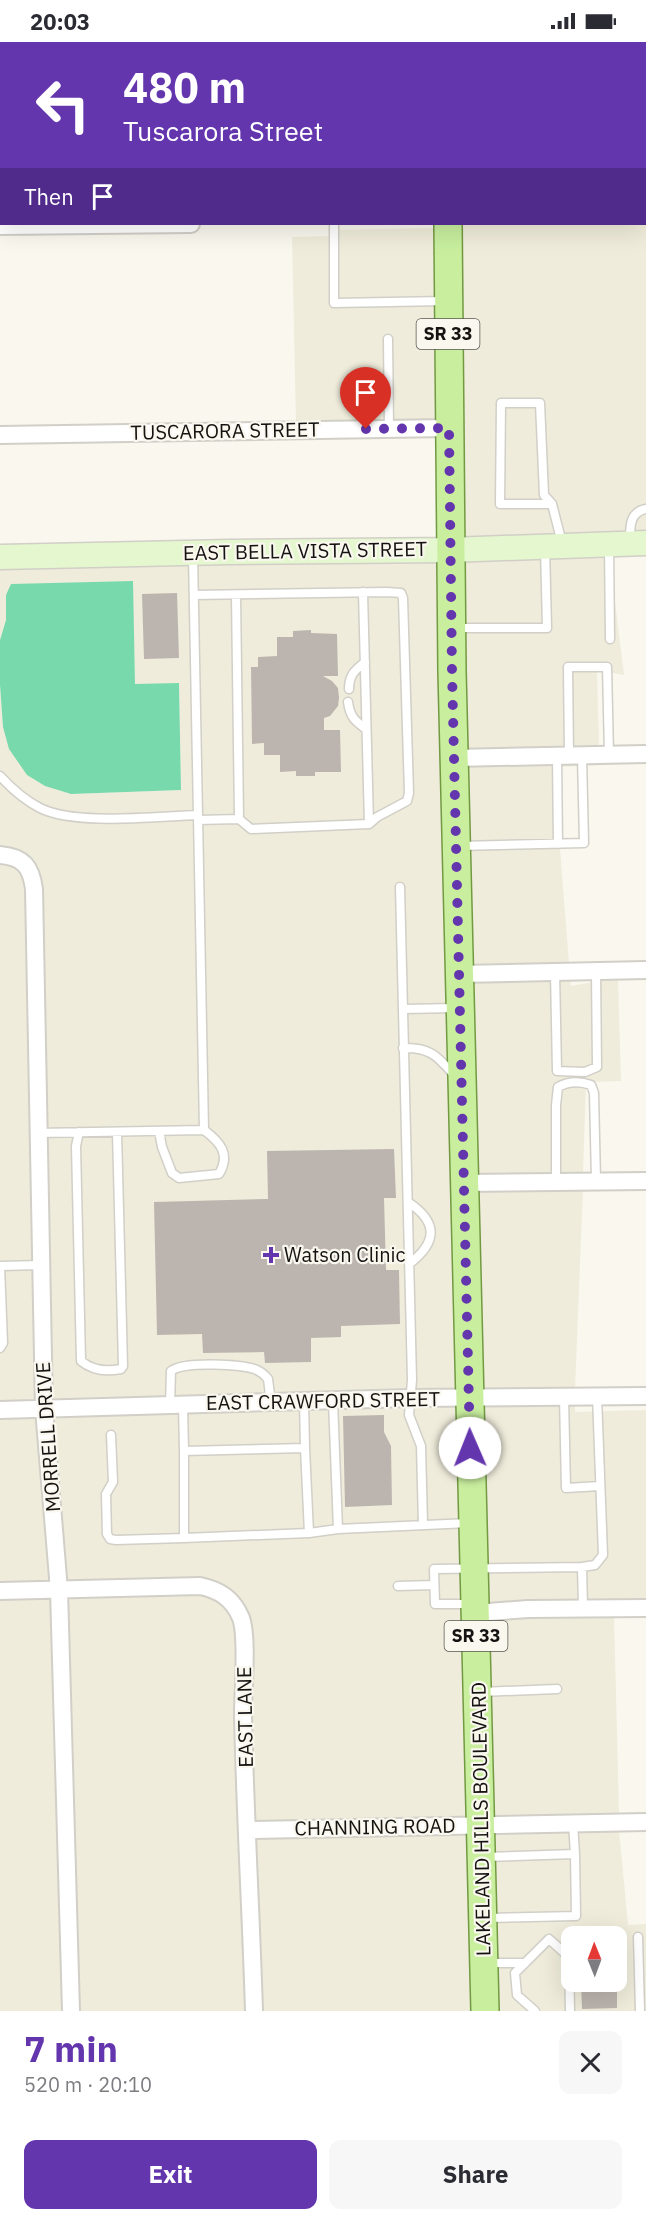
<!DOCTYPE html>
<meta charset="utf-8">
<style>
body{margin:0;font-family:"IBM Plex Sans",sans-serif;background:#f7f7f7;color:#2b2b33;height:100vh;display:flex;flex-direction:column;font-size:22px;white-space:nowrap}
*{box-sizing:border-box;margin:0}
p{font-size:20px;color:#7c7c81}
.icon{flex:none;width:33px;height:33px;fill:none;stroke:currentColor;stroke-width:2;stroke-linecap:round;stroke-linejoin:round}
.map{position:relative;height:1969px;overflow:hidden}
.sheet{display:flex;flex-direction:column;background:#fff;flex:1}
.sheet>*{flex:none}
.banner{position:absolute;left:0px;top:0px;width:646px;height:183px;box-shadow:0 6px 24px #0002;background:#6436ae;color:#fff;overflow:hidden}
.needle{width:39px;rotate:359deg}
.buttons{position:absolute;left:561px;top:1884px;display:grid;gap:12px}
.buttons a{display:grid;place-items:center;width:66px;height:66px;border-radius:12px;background:#fff;box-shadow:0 6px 24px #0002;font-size:30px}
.pin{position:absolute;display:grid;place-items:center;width:51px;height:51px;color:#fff;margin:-62px -26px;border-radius:50% 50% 50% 0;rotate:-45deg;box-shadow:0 0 6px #0007}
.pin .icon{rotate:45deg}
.me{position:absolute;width:66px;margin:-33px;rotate:359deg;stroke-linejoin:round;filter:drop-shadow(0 0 4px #0008)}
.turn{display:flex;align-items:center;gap:21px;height:126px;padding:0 24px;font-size:27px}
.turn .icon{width:78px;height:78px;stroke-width:2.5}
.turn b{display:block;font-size:42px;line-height:51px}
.then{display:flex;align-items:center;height:57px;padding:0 24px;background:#0003;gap:12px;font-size:22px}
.round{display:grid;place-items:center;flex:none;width:63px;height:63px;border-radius:12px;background:#f7f7f7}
.head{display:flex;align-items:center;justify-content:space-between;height:102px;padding:0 24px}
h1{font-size:36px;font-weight:700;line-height:45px;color:#6436ae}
.primary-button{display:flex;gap:12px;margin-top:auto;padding:12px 24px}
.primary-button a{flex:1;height:69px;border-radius:12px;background:#6436ae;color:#fff;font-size:24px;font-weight:700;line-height:69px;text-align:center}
.primary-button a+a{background:#f7f7f7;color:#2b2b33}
.status{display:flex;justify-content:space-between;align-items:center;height:42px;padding:0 30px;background:#fff;direction:ltr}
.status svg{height:16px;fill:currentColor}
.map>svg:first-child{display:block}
</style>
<div class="status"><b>20:03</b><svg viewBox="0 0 49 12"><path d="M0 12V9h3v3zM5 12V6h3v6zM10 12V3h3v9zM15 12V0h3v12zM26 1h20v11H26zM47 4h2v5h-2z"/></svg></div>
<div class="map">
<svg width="646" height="1969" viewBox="0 0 646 1969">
<rect width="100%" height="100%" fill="#f9f7ee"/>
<!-- built -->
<path fill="#efecdb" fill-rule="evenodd" d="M452 0H646V493L457 499 455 182H645V2Z
M441 186 442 378 296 380 292 195 333 194 332 188Z
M609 511 624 633 597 628 599 705 461 707 458 516Z
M443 516 462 1348 51 1358 41 846 39 830 34 821 35 819 27 811 24 813 13 807 0 805V643L3 685 27 733 45 744 71 752 181 748 179 642H135L132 539 6 553V578L0 598V523Z
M599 721V723L558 725 560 807 569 922 466 924 461 724Z
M0 822 10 823 21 829 25 835 26 848 36 1359 0 1360Z
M611 937H618L621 1039 586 1040 583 1131 471 1133 466 941 570 938 571 944Z
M583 1147 575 1347 476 1348 471 1149Z
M575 1363V1370L646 1368V1557L528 1559 482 1562 477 1364Z
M462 1364 474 1774 255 1779 249 1576 242 1561 228 1546 216 1540 202 1536 66 1540 52 1375Z
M37 1375 51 1540 0 1541V1376Z
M200 1553 211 1555 221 1560 230 1569 235 1581 236 1673 247 1969H78L67 1556Z
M52 1556 64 1969H0V1558Z
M614 1574 619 1772 488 1774 483 1579 528 1575Z
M619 1788 628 1883 646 1882V1969H493L489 1790ZM572 1894H616V1940H572Z
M474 1790 478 1969H261L256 1796Z"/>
<!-- water -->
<path fill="#78d9ad" d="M133 539 135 642 179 641 181 748 71 752 45 744 27 733 9 707 3 685 0 643V598L6 578V553L11 542Z"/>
<!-- building -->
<path fill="#bcb5af" d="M177 551 179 616 144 617 142 552Z
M311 588V591L337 592 338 634H323L332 639 338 646 339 656 338 664 330 674 324 676V688H340L341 730H315V734H296V729L280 730V713H264V701L252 702 251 625H258V615L277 614V595H293V589Z
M394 1107 396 1156H384L386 1228H399L400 1282 341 1284V1295L311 1296V1320L265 1321 264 1310 203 1311 202 1292 157 1293 154 1160 268 1157 267 1109Z
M384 1373V1390L391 1404 392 1463 345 1465 343 1374Z
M617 1892V1894H591V1893Z
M581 1940H617V1966L582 1967Z"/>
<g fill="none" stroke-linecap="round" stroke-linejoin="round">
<!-- lane casing -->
<g stroke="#d1cfc7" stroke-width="11">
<path id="lane" d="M495 0V2
M565 0V2
M325 1 408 2
M334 182V261L445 259
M388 297 389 387
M552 462H500L501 361H540L544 453 552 462 562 501
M630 500C630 486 629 470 646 467
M609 503 610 597
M193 513 204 1088
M363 550 369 782
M194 553 387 550 401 551 403 556 409 751 407 759 377 775 369 782 251 787 239 777 198 778
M236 553 239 777
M455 586H547L545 505
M349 647C349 633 355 628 365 620
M348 660C350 675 355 679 366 687
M557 714 558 802
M569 714 568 625H607L609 713
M0 734C12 747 24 758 40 766 76 784 157 774 198 773
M459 804 584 801 582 714
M400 845 412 1338 409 1373 421 1404 423 1483
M555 930 557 1029 585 1030 597 1025 596 929
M403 967 456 966
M403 1006C431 1005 438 1015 455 1034
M79 1090 76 1104 81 1319C93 1329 106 1330 121 1327L123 1324 117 1090
M38 1091 204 1088C220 1100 231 1112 219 1132L179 1136 172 1131 162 1105 159 1089
M556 1140V1063L558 1045C569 1039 580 1039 591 1043L594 1051 596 1139
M408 1160C438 1180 438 1200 409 1222
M0 1224 3 1301 0 1306
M0 1224 41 1223
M564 1355 566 1446 600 1444
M333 1359 338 1487 469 1481
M170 1363 171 1329C184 1319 242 1322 257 1328 261 1330 265 1333 268 1337L271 1361
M183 1363 184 1409 305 1406 304 1359
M111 1393 113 1440 106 1452 107 1492 110 1497 116 1498 184 1496
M305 1406 309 1491 338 1487
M184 1409V1496L309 1491
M582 1525 583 1566
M398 1544 434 1543
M472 1562H435L434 1527 582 1525 595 1523 603 1513 597 1354
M481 1650 557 1647
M573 1781 575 1812
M484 1815 575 1812 576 1874 487 1876
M638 1895 640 1969
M486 1921H525
M535 1969 517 1953 515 1931 549 1897 569 1915 570 1969"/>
</g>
<!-- street casing -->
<g stroke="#d1cfc7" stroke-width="20">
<path id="street" d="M0 184 191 182
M0 393 449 386
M454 716 646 712
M0 813C24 815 31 825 34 847L44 1367 59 1548 71 1969
M458 932 646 928
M463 1141 646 1139
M0 1368 410 1356 646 1354
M0 1549 200 1544C220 1548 233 1557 241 1576 248 1595 243 1649 243 1672 245 1771 251 1870 254 1969
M475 1571 528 1567 646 1566
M248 1788 646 1780"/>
</g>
<!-- secondary casing -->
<g stroke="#d1cfc7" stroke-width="27">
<path id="secondary" d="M0 515 230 510 450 508 646 501"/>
</g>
<!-- primary casing -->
<g stroke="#729a42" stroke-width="30">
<path id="primary" d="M445 0V2
M448 182 452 629 485 1969"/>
</g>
<!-- lane -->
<use href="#lane" stroke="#fff" stroke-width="8"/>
<!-- street -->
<use href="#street" stroke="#fff" stroke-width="16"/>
<!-- secondary -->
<use href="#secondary" stroke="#e4f7ce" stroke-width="24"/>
<!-- primary -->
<use href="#primary" stroke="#c8ee9e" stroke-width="27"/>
</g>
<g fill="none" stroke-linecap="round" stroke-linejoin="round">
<!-- route -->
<path stroke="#6436ae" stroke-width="10" stroke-dasharray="0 18" d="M366 387 449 386 452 629 470 1406"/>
</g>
<!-- markers -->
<path fill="#6436ae" stroke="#f9f7ee" stroke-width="2" d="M268 1204h6v6h6v6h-6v6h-6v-6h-6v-6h6z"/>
<g text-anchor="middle" stroke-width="4.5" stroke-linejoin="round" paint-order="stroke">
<!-- shield labels -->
<g fill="#f9f7ee" stroke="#595753" stroke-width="1.5">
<rect x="416.5" y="277" width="63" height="30" rx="4.5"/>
<rect x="444.5" y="1579" width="63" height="30" rx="4.5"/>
</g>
<g font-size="18" font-weight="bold" fill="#141311">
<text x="448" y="298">SR 33</text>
<text x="476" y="1600">SR 33</text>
</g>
<!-- street labels -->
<g font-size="20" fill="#141311" stroke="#f9f7ee">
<text transform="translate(225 389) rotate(-1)" y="7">TUSCARORA STREET</text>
<text transform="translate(305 509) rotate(-1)" y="7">EAST BELLA VISTA STREET</text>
<text transform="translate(323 1359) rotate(-1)" y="7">EAST CRAWFORD STREET</text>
<text transform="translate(48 1395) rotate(-94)" y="7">MORRELL DRIVE</text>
<text transform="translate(245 1675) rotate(-91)" y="7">EAST LANE</text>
<text transform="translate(481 1777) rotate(-91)" y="7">LAKELAND HILLS BOULEVARD</text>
<text transform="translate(375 1785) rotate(-1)" y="7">CHANNING ROAD</text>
</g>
<!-- poi labels -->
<g font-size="20" fill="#141311" stroke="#f9f7ee" text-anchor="start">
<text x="284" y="1220">Watson Clinic</text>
</g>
</g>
</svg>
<div class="buttons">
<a><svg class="needle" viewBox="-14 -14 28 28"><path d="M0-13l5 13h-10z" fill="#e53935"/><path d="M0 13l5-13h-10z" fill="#7c7c81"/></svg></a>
</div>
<div class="pin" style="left:366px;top:387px;background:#d93025"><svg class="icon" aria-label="arrive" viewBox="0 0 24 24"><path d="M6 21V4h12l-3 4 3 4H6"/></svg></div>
<svg class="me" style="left:470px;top:1406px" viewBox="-20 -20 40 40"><circle r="19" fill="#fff"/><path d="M0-13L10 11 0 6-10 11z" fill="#6436ae"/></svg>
<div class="banner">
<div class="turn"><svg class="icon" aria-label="left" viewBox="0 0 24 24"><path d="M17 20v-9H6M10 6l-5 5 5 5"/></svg><div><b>480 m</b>Tuscarora Street</div></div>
<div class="then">Then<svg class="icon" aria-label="arrive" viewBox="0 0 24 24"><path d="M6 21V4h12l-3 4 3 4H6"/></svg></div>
</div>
</div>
<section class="sheet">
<div class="head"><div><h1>7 min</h1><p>520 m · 20:10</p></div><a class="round"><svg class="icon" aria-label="close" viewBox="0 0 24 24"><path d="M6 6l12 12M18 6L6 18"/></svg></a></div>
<div class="primary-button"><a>Exit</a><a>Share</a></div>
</section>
